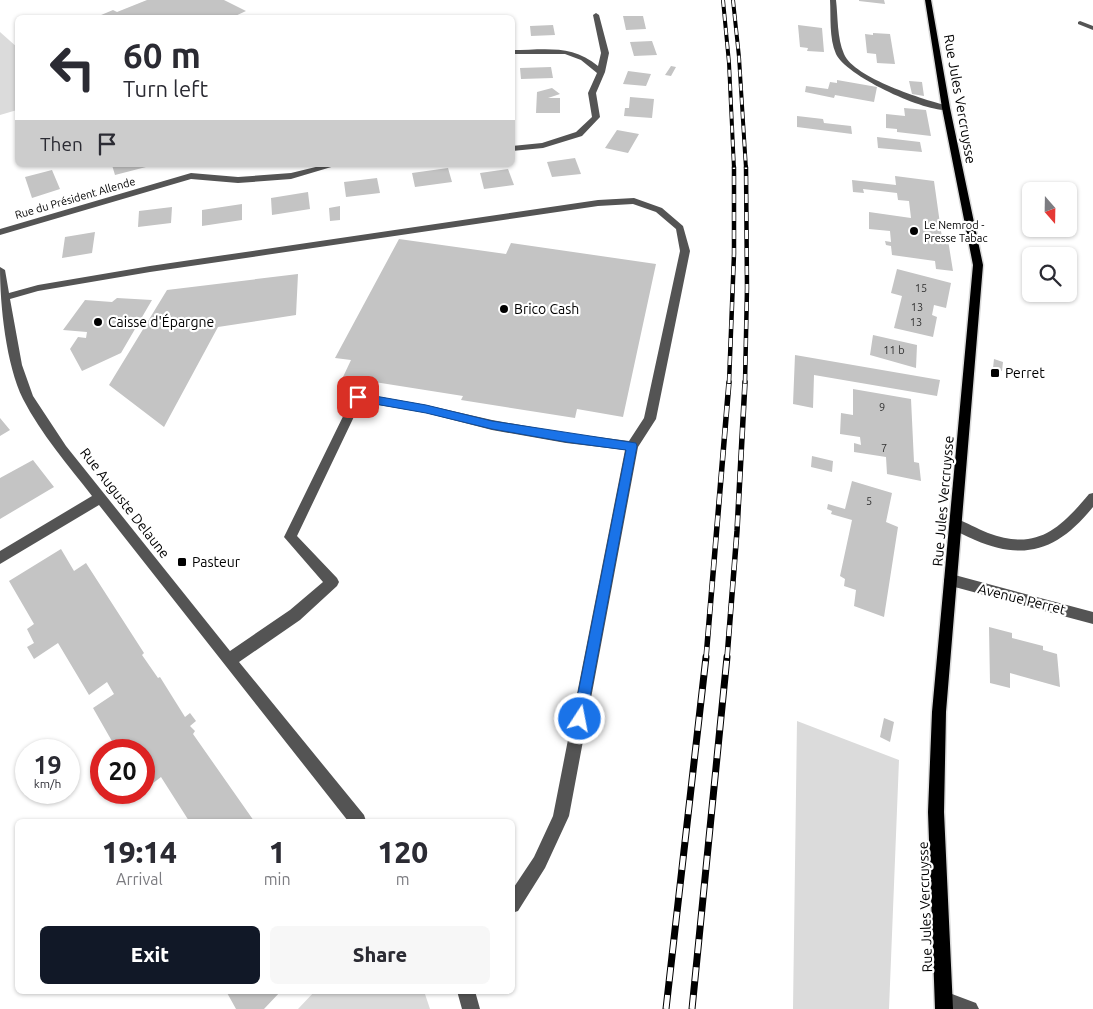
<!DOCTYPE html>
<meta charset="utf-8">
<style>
body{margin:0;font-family:Ubuntu,sans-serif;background:#f7f7f7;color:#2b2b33;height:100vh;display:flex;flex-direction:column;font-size:19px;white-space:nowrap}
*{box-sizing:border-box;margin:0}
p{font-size:16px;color:#7c7c81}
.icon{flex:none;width:28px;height:28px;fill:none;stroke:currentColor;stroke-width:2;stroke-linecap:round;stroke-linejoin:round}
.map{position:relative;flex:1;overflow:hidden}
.details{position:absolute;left:15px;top:819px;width:500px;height:175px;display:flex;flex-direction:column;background:#fff;border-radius:8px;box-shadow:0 1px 4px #0004}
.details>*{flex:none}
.banner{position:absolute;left:15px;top:15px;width:500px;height:152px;border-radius:8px;box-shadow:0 1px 4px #0004;background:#fff;color:#2b2b33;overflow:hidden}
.needle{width:32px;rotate:160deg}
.tools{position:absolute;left:1022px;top:182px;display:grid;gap:10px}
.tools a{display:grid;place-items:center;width:55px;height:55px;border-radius:8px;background:#fff;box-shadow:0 1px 4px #0004;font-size:25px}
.speed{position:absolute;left:15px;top:739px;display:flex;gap:10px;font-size:25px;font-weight:700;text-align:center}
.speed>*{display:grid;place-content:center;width:65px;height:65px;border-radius:50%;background:#fff;box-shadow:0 1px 4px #0004;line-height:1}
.speed small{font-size:12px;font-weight:400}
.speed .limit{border:8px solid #d22;background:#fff;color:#111}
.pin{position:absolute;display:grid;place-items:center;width:42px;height:42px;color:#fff;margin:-21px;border-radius:10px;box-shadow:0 2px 8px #0006}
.me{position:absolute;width:55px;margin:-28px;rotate:11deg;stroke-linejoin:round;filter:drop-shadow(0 0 4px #0008)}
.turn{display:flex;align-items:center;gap:18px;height:105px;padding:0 25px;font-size:22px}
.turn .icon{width:65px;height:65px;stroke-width:2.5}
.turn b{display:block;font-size:35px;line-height:42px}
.then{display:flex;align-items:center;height:48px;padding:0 25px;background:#0003;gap:10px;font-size:19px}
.eta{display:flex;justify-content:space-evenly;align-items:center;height:85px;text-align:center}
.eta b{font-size:30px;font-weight:800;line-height:35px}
.cta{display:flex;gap:10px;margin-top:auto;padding:10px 25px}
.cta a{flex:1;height:58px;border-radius:8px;background:#111827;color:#fff;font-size:20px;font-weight:800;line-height:58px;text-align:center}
.cta a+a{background:#f7f7f7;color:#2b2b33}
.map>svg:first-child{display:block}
</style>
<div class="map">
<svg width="1093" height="1009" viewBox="0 0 1093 1009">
<rect width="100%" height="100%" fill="#fff"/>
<!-- green -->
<path fill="#dbdbdb" d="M0 32 18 48 17 110 0 115Z
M797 721 899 760 889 1009H793Z
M315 991H424L430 1009H298Z"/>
<!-- building -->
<path fill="#c4c4c4" d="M147 0H224L246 11 231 18H94L113 10 117 12Z
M859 0H884L885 4 859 1Z
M623 16H643L646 29 626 30Z
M553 25 555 35 531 36 530 26Z
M798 25 822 28 824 52 807 51 808 48 800 47Z
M873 33 890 34 895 64 877 63 876 54 867 53 865 34 873 35Z
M652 41 657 55 634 56 630 42Z
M671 66 676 67 671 76 665 75Z
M551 67 553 78 521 79 520 68Z
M628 71 651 74 646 86 623 84Z
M837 80 877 87 874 102 835 95 834 98 805 92 806 86 828 89 830 82 837 83Z
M909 81 922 82 924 96 912 94Z
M552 88 560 94 548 98H560V113H536L537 92Z
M630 97 654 99 652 118 624 116 625 108H629Z
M904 108 926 110 931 136 897 132V129L886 128V114L905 116Z
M797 116 823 119 824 123 851 126 852 134 797 127Z
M617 130 639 134 628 153 605 148Z
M877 137 920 142 922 152 878 148Z
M575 158 581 174 552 177 547 162Z
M112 165H146V167L115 175Z
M448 168 452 182 415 187 412 173Z
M508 169 514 185 484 189 480 173Z
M52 170 60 189 32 198 25 177Z
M895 176 934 181 942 238 948 240 953 271 936 269 935 261 892 255 891 246 886 245 885 241 891 242 890 231 869 229V212L911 218 909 201 898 200 897 193 863 189 864 193 853 192 852 180 896 185Z
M377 178 380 193 346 197 344 182Z
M308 192 310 209 272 215 271 198Z
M242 204V220L202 226V210Z
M340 206V220L330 221 329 208Z
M172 207 171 223 138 227 139 211Z
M95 232 92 253 62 258 65 237Z
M399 239 506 254 511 243 656 264 623 417 577 409 575 418 461 400 463 396 343 377 351 360 335 358Z
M897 269 951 283 946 308 934 305 932 315 937 317 933 337 894 328 902 296 891 293Z
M298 274 296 315 218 327 164 427 109 385 167 290Z
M117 298 152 300 121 353 82 371 70 349 78 337 86 338 87 332 63 330 85 300 112 302Z
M873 335 917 345 916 368 870 355Z
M795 355 940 380 937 396 814 375 813 408 793 404Z
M994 359 1003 362 1002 371 993 368Z
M853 389 911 399 914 462 919 463 921 481 887 474 886 457 854 452V443L861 445 860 437 840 434 841 413 853 415Z
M0 418 10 430 0 436Z
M812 456 833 461 832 472 811 467Z
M33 460 54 487 0 519V478Z
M852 481 892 493 886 522 898 527 884 617 854 606 856 590 844 586 845 579 840 576 852 520 831 514 832 511 827 509 828 504 845 509Z
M61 549 74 571 86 563 144 653 142 655 158 678 160 677 185 717 190 713 196 721 190 726 195 731 193 734 254 821H189L161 777 144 790V750H117L93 708 114 694 107 682 89 695 58 643 34 659 27 647 34 643 27 629 34 624 9 581Z
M989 627 1012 633V638L1043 646V650L1057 654 1060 687 1010 673V688L990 683Z
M884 718 894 722 890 742 880 737Z
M226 991H281L264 1009H236Z"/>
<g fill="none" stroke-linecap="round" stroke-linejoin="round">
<!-- major casing -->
<g stroke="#dbdbdb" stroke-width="3">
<path id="major" d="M925 0H931L950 108 983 265 946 712 944 812 953 1009H935L928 812 932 712 973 265 942 108Z"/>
</g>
<!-- minor -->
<path fill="#545454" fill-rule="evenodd" d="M830 0H836C838 17 837 38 844 54 854 78 924 100 949 106V110C926 113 846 76 836 54 829 38 831 17 830 0Z
M596 13 599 15 609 53 605 72 596 93 600 117 582 136 543 148 512 151V146L542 143 576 132 592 117 588 93 597 73 581 60 565 54H512V50C545 50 572 44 598 66L601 53 593 15Z
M1080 21 1093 26V30L1078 24V22Z
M324 165H338L291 179 238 183 191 179 0 235V229L191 173 238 177 291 173Z
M634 198 662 208 683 226 690 251 656 419 638 447 569 816 545 868 518 911 512 913V890L534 857 553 816 625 450 566 443 492 430 426 413 361 402 297 536 337 578 339 582 337 586 300 620 239 662 364 815 366 821H348L99 505 0 564V551L92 496C68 465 41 434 23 399 6 364 0 306 0 267L5 270 9 293 38 285 150 266 598 200ZM633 204 656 212 676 229 680 251 644 418 629 441 566 433 492 420 426 405 358 393 354 394 284 537 323 582 290 610 230 651 66 446 33 396 22 365 10 299 38 291 150 272 598 206Z
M1093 493V507C1059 549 1026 562 975 540 967 536 954 532 950 524L952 520 956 519C967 522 977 529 988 533 1036 551 1059 530 1089 494Z
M951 574 1093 612V624L951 586 946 584 944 580 946 576Z
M457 991H475L480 1009H462Z
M944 991 976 1003 979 1009H944L938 1006 935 1000 938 994Z"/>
<!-- major -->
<use href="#major" fill="#000" fill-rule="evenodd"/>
<!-- rail-far3 casing -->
<g stroke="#000" stroke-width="4">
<path id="rail-far3" d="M723 0 729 63 734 169
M733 0 739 57 746 169"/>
</g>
<!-- rail-far2 casing -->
<g stroke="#000" stroke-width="4.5">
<path id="rail-far2" d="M729 383 734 254V167
M745 383 747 288 746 167"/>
</g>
<!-- rail-far1 casing -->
<g stroke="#000" stroke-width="5.5">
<path id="rail-far1" d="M706 658 729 382
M727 658 737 531 745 382"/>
</g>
<!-- rail casing -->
<g stroke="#000" stroke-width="7">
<path id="rail" d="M666 1009 706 657
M692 1009 727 657"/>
</g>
<!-- rail-far3 -->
<use href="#rail-far3" stroke="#fff" stroke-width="2.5" stroke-dasharray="7" stroke-linecap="butt"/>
<!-- rail-far2 -->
<use href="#rail-far2" stroke="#fff" stroke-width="3" stroke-dasharray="9" stroke-linecap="butt"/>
<!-- rail-far1 -->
<use href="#rail-far1" stroke="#fff" stroke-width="4" stroke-dasharray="11" stroke-linecap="butt"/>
<!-- rail -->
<use href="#rail" stroke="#fff" stroke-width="5" stroke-dasharray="14" stroke-linecap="butt"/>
</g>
<!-- route -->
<path fill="#1a73e8" stroke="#114b97" d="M358 393 426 405 492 421 636 443 637 446 585 724 580 726 575 724 573 719 626 450 566 442 492 429 426 413 358 401 353 397Z"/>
<!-- markers -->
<g fill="#000" stroke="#fff" stroke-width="2">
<circle cx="914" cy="231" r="5"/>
<circle cx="504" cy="309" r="5"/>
<circle cx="98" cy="322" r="5"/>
<rect x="990" y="368" width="10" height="10" rx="2.5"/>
<rect x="177" y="557" width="10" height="10" rx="2.5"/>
</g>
<g text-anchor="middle" stroke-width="4.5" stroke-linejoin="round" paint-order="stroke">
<!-- far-street labels -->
<g font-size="11" fill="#000" stroke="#fff">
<text transform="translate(75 198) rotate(-16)" y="4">Rue du Président Allende</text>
</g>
<!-- far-poi labels -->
<g font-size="11" fill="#000" stroke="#fff" text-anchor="start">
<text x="924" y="229">Le Nemrod -<tspan x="924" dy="13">Presse Tabac</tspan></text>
</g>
<!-- number labels -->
<g font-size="11" fill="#313131">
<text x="921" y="292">15</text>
<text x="917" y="311">13</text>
<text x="916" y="326">13</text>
<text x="894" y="354">11 b</text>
<text x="882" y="411">9</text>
<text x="884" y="452">7</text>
<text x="869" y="505">5</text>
</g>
<!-- street labels -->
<g font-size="14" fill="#000" stroke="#fff">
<text transform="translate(960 99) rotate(80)" y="5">Rue Jules Vercruysse</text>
<text transform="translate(943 501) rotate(-85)" y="5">Rue Jules Vercruysse</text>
<text transform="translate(125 503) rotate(52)" y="5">Rue Auguste Delaune</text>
<text transform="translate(1022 599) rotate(14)" y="5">Avenue Perret</text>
<text transform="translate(925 907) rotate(-92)" y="5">Rue Jules Vercruysse</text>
</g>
<!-- poi labels -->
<g font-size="14" fill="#000" stroke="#fff" text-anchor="start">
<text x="514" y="314">Brico Cash</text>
<text x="108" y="327">Caisse d'Épargne</text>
<text x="1005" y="378">Perret</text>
<text x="192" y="567">Pasteur</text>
</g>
</g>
</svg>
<div class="tools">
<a><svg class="needle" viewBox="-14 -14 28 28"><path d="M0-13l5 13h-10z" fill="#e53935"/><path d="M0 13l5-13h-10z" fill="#7c7c81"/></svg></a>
<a><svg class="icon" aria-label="search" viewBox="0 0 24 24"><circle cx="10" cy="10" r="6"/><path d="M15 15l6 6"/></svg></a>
</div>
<div class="speed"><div>19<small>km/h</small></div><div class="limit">20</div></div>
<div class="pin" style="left:358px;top:397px;background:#d93025"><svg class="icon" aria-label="arrive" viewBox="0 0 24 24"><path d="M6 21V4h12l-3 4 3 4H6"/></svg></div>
<svg class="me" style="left:580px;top:719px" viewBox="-20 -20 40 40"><circle r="17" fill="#1a73e8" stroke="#fff" stroke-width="3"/><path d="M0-11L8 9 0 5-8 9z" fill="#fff"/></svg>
<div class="banner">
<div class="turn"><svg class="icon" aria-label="left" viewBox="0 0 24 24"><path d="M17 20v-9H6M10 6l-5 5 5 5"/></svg><div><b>60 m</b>Turn left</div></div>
<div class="then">Then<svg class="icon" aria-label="arrive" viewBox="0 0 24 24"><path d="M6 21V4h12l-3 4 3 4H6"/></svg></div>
</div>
<section class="details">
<div class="eta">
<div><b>19:14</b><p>Arrival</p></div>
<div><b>1</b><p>min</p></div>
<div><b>120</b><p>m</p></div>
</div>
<div class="cta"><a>Exit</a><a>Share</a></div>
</section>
</div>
